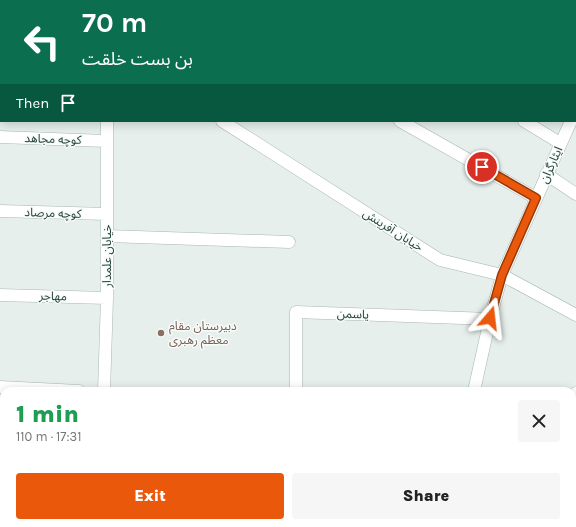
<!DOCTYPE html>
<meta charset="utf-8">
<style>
body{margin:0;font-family:Karla,"Noto Sans Arabic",sans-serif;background:#f6f6f6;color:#222;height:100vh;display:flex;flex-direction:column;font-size:15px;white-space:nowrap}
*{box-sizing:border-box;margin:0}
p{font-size:13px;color:#767676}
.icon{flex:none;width:22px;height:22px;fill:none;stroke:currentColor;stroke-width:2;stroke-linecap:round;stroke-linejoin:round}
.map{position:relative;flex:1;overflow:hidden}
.panel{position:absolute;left:0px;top:387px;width:576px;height:140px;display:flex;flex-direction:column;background:#fff;border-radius:12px 12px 0 0;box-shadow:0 2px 10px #0003}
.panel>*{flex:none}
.top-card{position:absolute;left:0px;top:0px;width:576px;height:122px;box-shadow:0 2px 10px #0003;background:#0b6e4f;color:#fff;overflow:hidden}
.pin{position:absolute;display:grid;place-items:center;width:34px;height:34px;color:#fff;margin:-17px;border:2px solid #fff;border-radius:50%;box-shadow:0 1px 4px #0007}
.me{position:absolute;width:44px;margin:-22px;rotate:17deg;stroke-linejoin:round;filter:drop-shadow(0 0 3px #0008)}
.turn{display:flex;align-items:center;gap:14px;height:84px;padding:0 16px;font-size:18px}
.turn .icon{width:52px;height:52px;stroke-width:2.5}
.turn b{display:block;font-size:28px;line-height:34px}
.then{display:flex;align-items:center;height:38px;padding:0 16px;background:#0003;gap:8px;font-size:15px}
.round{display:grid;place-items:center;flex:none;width:42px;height:42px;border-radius:4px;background:#f6f6f6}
.summary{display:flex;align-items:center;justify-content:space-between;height:68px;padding:0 16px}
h1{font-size:24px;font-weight:800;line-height:30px;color:#1e9e55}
.cta{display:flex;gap:8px;margin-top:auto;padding:8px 16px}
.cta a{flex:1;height:46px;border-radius:4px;background:#ea580c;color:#fff;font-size:16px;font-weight:800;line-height:46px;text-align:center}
.cta a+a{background:#f6f6f6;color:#222}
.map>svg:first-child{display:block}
</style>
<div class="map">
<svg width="576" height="527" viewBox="0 0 576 527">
<rect width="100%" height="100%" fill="#e6efeb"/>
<!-- green -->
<path fill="#bfe0c8" d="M119 388 184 391H119Z"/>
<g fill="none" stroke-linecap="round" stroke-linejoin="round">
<!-- minor casing -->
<g stroke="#a8b8b2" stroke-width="13">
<path id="minor" d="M109 0 110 1
M329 0 330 1
M528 0 529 1
M79 1V0
M0 15H1
M0 72H1
M575 112 576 109
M222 121 440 260 502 275 576 315
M400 121 536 198
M524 121 560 143
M0 137 106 141
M546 174 576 194
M0 211 107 214
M107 236 289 242
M0 295 107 298
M0 387 79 391
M104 391 107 298V121
M296 391V312L490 319
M474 391 490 319 502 275 571 121
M572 399 576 393
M572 424 576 427
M0 482H4
M215 527V523
M448 527V523
M484 527 487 523"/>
</g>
<!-- minor -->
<use href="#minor" stroke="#fff" stroke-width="12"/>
</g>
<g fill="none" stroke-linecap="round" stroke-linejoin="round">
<!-- route casing -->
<g stroke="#983908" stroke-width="10">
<path id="route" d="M482 167 536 198 502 275 490 318"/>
</g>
<!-- route -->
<use href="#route" stroke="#ea580c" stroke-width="7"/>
</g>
<!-- markers -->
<circle fill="#8d6e63" stroke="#f7fbf9" stroke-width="1.5" cx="161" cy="333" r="4"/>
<g text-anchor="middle" stroke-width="3" stroke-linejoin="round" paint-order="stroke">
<!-- street labels -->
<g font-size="12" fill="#24423a" stroke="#f7fbf9">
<text transform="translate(53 139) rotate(2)" y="4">کوچه مجاهد</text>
<text transform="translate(551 165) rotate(-66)" y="4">ایثارگران</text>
<text transform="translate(53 213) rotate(2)" y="4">کوچه مرصاد</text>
<text transform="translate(393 230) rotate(32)" y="4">خیابان آفرینش</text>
<text transform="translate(107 256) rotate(-90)" y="4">خیابان علمدار</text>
<text transform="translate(53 296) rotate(2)" y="4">مهاجر</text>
<text transform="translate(353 314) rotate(2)" y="4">یاسمن</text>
</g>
<!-- education labels -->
<g font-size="12" fill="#785e54" stroke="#f7fbf9" text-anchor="start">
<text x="169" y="330">دبیرستان مقام<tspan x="169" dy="14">معظم رهبری</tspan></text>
</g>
</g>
</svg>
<div class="pin" style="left:482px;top:167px;background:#d93025"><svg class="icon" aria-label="arrive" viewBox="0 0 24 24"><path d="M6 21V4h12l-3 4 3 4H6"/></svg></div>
<svg class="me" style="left:490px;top:318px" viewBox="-20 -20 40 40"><path d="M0-17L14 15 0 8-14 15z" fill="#ea580c" stroke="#fff" stroke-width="4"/></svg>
<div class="top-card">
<div class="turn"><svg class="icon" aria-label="left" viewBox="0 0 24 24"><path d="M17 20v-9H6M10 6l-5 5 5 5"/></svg><div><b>70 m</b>بن بست خلقت</div></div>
<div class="then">Then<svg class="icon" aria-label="arrive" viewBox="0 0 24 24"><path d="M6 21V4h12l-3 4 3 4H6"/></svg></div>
</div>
<section class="panel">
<div class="summary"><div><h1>1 min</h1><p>110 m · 17:31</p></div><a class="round"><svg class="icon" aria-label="close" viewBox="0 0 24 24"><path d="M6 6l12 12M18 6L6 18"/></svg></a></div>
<div class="cta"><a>Exit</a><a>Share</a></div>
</section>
</div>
